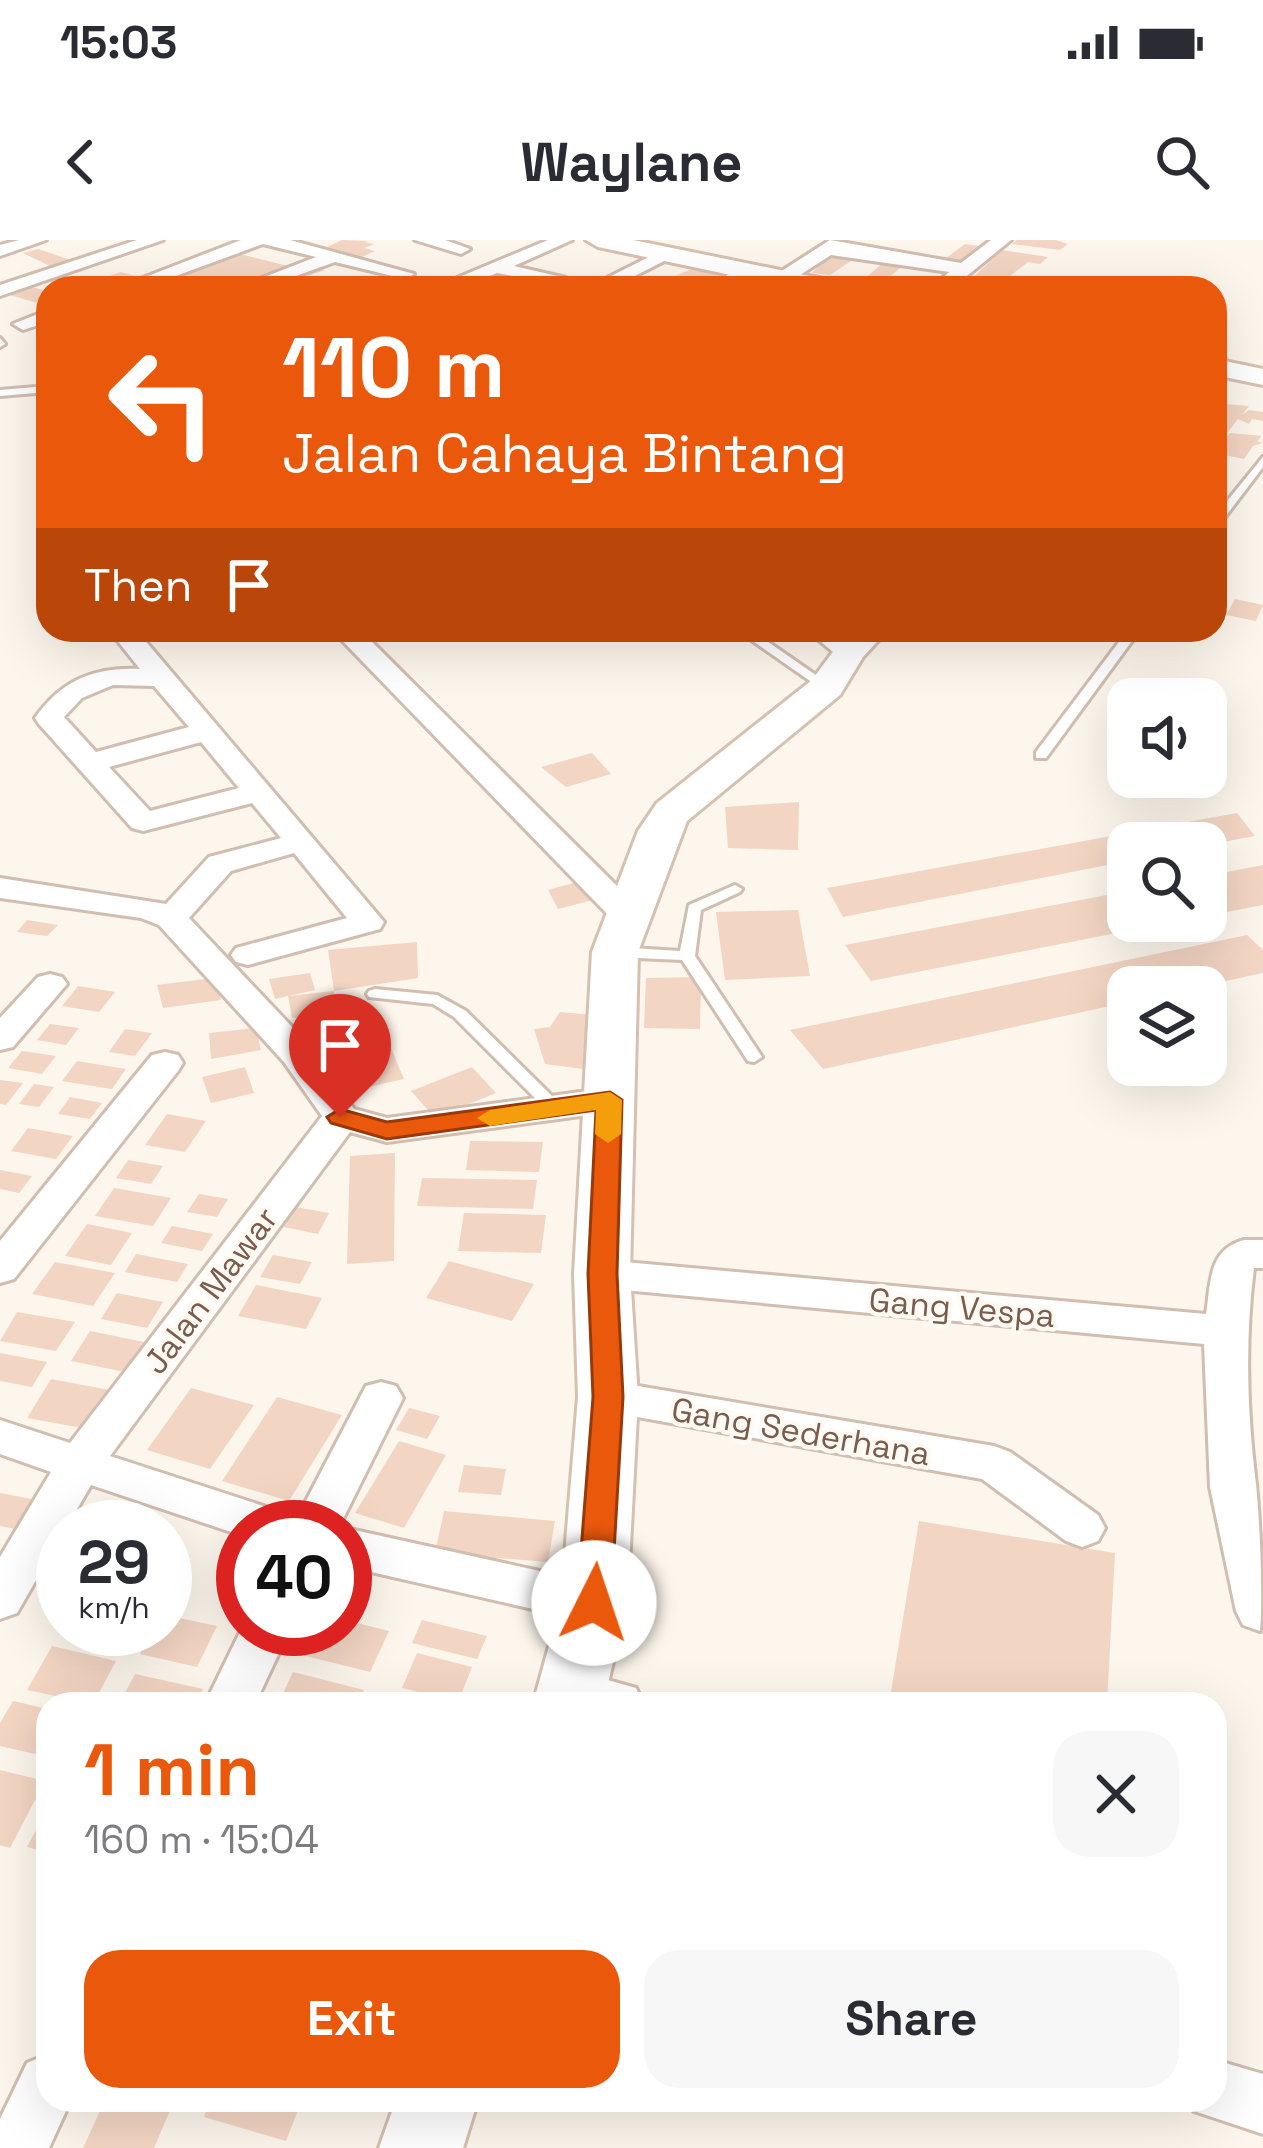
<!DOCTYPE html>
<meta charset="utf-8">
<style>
body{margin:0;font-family:"Space Grotesk",sans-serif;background:#f7f7f7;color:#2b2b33;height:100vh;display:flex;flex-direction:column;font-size:45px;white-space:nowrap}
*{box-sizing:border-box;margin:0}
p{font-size:39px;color:#7c7c81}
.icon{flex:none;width:66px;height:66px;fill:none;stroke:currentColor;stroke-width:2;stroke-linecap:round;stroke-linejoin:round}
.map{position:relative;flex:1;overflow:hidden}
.sheet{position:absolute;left:36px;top:1452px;width:1191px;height:420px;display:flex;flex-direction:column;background:#fff;border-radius:36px;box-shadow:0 12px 48px #0002}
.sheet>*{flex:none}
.guide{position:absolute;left:36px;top:36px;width:1191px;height:366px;border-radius:36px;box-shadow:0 12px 48px #0002;background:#ea580c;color:#fff;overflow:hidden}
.fabs{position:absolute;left:1107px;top:438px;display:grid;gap:24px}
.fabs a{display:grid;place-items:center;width:120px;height:120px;border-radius:24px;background:#fff;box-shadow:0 12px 48px #0002;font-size:60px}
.speed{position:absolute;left:36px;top:1260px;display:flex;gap:24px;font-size:60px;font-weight:700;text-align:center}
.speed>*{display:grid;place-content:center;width:156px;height:156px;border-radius:50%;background:#fff;box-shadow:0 12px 48px #0002;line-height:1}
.speed small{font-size:30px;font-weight:400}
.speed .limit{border:18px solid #d22;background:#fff;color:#111}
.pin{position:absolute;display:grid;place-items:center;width:102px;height:102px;color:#fff;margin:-123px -51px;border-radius:50% 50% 50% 0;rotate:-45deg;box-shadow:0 0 12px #0007}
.pin .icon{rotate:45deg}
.me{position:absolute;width:132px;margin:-66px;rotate:4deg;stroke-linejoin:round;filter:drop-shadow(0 0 9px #0008)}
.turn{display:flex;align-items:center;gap:42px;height:252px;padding:0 48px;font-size:54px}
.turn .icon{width:156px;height:156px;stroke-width:2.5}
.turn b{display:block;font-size:84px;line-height:102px}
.then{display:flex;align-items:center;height:114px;padding:0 48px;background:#0003;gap:24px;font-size:45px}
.round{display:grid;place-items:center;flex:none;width:126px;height:126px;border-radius:36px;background:#f7f7f7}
.head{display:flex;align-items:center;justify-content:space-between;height:204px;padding:0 48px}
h1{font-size:72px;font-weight:700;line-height:90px;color:#ea580c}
.action{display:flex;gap:24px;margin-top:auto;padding:24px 48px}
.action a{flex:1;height:138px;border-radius:36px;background:#ea580c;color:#fff;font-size:48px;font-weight:700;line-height:138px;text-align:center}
.action a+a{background:#f7f7f7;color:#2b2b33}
.status{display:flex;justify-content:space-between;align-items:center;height:84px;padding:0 60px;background:#fff;direction:ltr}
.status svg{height:33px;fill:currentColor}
header{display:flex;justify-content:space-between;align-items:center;height:156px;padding:0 48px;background:#fff;font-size:54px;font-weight:700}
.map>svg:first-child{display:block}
</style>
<div class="status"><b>15:03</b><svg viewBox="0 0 49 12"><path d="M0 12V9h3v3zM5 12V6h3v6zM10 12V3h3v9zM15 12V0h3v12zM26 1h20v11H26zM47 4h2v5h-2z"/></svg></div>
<header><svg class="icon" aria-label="back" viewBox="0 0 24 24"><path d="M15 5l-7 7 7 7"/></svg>Waylane<svg class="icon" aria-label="search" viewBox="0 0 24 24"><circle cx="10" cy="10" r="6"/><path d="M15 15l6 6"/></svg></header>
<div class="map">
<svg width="1263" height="1908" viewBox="0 0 1263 1908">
<rect width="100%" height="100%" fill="#fdf6ec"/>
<!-- building -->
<path fill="#f3d5c3" d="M342 0 369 1 364 2 374 4 364 8 375 11 360 18 325 8Z
M1017 0H1056L1068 4 1060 10 1012 4Z
M965 4 986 7 963 26 942 21Z
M38 9 71 20 61 23 71 26 58 30 23 13Z
M1002 10 1048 17 1040 24 1028 22 994 48 963 47Z
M831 13 857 17 830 35 812 33Z
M240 14 292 27 221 48 193 47 223 37 219 36 185 48H142Z
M885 21 905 24 881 44 862 41Z
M699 26 740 34 720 44 704 38 686 48 661 42Z
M316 28 325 30 296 40 306 43 261 48Z
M121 32 143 38 112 48 79 45Z
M27 46 48 51V66L3 53Z
M1215 163 1249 166 1242 175 1249 170 1263 172V181L1252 179 1249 184 1238 179 1228 192 1215 190Z
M1230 193 1262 196 1257 201 1263 203 1253 206 1244 219 1215 213Z
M1235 359 1263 365 1256 381 1226 375Z
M592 513 611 534 566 547 541 527Z
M799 562 798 610 728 608 725 567Z
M1237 573 1255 596 1206 605 1128 603V621L843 677 827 648Z
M1263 625V665L1206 676V636Z
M584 640 597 659 558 669 548 650Z
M1128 651V681L1168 683 871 741 845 705Z
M798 670 810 736 725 740 716 672Z
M27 680 58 685 47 696 17 692Z
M1247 695 1263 710V733L1198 747H1128V762L823 829 790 790Z
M417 702 418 738 334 751 328 710Z
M310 733 315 750 275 759 269 739Z
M701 737 700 789 644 788 646 738Z
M213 738 221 760 163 768 157 745Z
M78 746 115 752 99 772 62 766Z
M334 751 335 774 292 778 288 756Z
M360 771 376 791 383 789 404 839 355 850 350 823 327 804 313 782Z
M560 772 593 775 583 829 545 824 534 789 550 787Z
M50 784 79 788 66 805 37 800Z
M256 788 261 810 211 819 209 793Z
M125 789 152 793 135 816 109 812Z
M22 811 56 816 42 834 8 828Z
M77 821 126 829 112 849 62 841Z
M245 827 254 853 211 863 202 837Z
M472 827 496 853 435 878 411 851Z
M0 840 23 843 6 865 0 864Z
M34 844 54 847 39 867 19 864Z
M70 857 102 863 90 879 58 874Z
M167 874 206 881 185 912 145 905Z
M28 888 73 896 56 919 11 911Z
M470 901 543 902 539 932 466 930Z
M395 913 394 1021 347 1024 350 916Z
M128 920 163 926 151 944 116 938Z
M0 930 32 936 19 953 0 949Z
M422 938 537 940 533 969 417 966Z
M114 948 171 958 153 986 95 976Z
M199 954 228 959 217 977 187 972Z
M296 967 329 973 318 994 284 987Z
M464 973 546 975 541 1013 458 1011Z
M87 984 132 993 111 1025 65 1016Z
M172 986 213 994 202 1011 161 1003Z
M136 1014 188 1024 177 1042 125 1032Z
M273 1015 312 1022 300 1044 260 1037Z
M449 1021 534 1044 512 1081 426 1058Z
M55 1022 115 1033 93 1066 32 1054Z
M256 1045 322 1058 306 1089 238 1076Z
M117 1053 163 1062 147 1088 101 1079Z
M17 1072 75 1082 56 1111 0 1101Z
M90 1091 144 1102 125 1132 71 1121Z
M0 1113 47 1122 32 1147 0 1141Z
M51 1139 115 1151 93 1190 27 1178Z
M191 1148 254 1165 210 1229 147 1210Z
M277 1157 342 1175 289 1261 222 1241Z
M409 1168 440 1176 427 1199 396 1190Z
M399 1201 446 1215 404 1288 355 1273Z
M464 1225 506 1229 501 1255 458 1252Z
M0 1253 42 1261 25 1291 0 1286Z
M444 1271 555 1281 548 1322 435 1313Z
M919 1281 1115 1313 1107 1464H889Z
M165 1375 217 1386 197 1427 140 1414 153 1389H165Z
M345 1380 389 1391 370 1432 290 1412 301 1389H345Z
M422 1380 487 1396 477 1419 412 1403Z
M80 1389H131L125 1401Z
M52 1406 116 1421 93 1464 27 1450Z
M417 1413 472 1427 458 1462 402 1448Z
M293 1432 364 1450 358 1464H278Z
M135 1434 203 1449 196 1464H119Z
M13 1461 48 1469V1517L0 1506V1483Z
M0 1530 45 1541 10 1608 0 1605Z
M48 1567V1613L27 1607Z
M105 1860H141L171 1868 154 1908H83Z
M211 1860H302L286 1901 204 1877Z"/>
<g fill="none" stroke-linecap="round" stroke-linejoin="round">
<!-- lane casing -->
<g stroke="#d1beb0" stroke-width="6">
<path id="lane" d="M0 98 5 104 0 107Z
M48 146V152L0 156V150Z
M1263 217V227L1219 285 1215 286V276Z
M737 390H751L833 447 823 450Z
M1128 390H1140L1046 518H1036V512Z
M735 645 742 649 740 652 701 670 695 716 762 817 754 822 748 821 682 720 615 717 607 712 615 707 680 711 689 665Z
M375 749 437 755 466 771 564 868 555 873 549 872 454 777 433 764 369 757 367 754 369 751Z"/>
</g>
<!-- street casing -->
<g stroke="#d1beb0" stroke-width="6">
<path id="street" d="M19 0H46L0 16V5Z
M137 0H163L0 56V45Z
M241 0H290L414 34 405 39 335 22 262 48H236L316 17 263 4 143 48H117Z
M415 0H445L470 9 461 14Z
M548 0H572L514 26 566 38V46L497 33 458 48H433Z
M830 0 961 23 991 0H1011L952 48 935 45 949 32 831 15 789 42H777V34Z
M661 11 676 15 611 48H587Z
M740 28 755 32 727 48H704Z
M48 70V82L23 90 13 84Z
M109 390H136L384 682 380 689 248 725 236 722 231 715 236 708 347 678 294 613 231 631 189 678 310 806 354 869 387 878 610 848 623 852 628 860 623 868 610 872 387 902 350 892 110 1216 288 1274 294 1284 366 1146 381 1142 396 1146 403 1158 339 1287H243V1296L91 1245 17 1373 0 1379V1317L51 1232 0 1214V1180L70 1203 322 876 284 822 159 685 141 678 0 658V638L166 664 209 617 281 598 252 563 143 591 132 588 39 484 35 478C62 440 94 427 140 429ZM113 445 154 446 189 487 96 512 64 477 82 458ZM201 502 239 548 150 571 109 527Z
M332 390H360L639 668 643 675 639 682H615Z
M807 390H837L861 411 857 417H839Z
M50 734 62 737 67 744 13 807 0 810V778L38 737Z
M165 812 178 815 183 823 178 831 14 1039 0 1043V1001L152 815Z
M1244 1000H1263V1028H1254C1245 1099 1247 1172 1256 1244 1260 1283 1263 1357 1260 1391L1243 1385 1236 1371 1210 1247 1204 1104 602 1048 588 1044 582 1034 588 1024 602 1020 1206 1074C1211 1042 1208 1010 1244 1000Z
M608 1141 994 1206 1010 1212 1098 1275 1105 1288 1098 1301 1082 1307 1066 1301 982 1239 593 1169 586 1157 593 1145Z
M345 1288 594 1343 611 1349 618 1363 611 1377 594 1383 345 1326Z
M243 1386 290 1389 255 1464H205Z
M572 1430 636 1448 643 1464H553L547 1452 554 1437Z
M48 1814V1860H71L49 1908H0V1879L27 1823Z
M1215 1820 1263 1834V1894L1194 1871 1189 1860H1215Z"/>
</g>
<!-- secondary casing -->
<g stroke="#d6c0b0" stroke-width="6">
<path id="secondary" d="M586 0H633L829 40 842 48H793L598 7Z
M1215 119 1263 129V145L1215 135Z
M849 390H888L863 417 840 455 687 581 638 712 630 1034 638 1157 627 1363 603 1464H533L561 1363 578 1157 574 1034 592 712 638 591 657 563 812 440Z
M396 1860H478L463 1908H379Z"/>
</g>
<!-- lane -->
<use href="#lane" fill="#fff" fill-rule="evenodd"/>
<!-- street -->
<use href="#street" fill="#fff" fill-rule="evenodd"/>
<!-- secondary -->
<use href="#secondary" fill="#fff" fill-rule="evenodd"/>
</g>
<!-- route -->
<path fill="#ea580c" stroke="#983908" stroke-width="3" d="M610 852 622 860 617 1034 623 1157 611 1363 606 1373 594 1377 582 1373 577 1363 593 1157 588 1034 596 870 387 899 331 883 327 877 340 869 387 882Z"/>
<!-- slow -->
<path fill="#f59e0b" d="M610 852 622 860 621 894 608 903 595 894 596 870 490 886 477 878 490 870Z"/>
<g text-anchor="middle" stroke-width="9" stroke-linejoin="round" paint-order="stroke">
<!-- street labels -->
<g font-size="33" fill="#7a5c4d" stroke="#fffaf3">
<text transform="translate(210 1050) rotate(-53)" y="12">Jalan Mawar</text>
<text transform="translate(962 1067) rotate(5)" y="12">Gang Vespa</text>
<text transform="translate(801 1191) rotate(10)" y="12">Gang Sederhana</text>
</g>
</g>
</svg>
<div class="fabs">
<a><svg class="icon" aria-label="sound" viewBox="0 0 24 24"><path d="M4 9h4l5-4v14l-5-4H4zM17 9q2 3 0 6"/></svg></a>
<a><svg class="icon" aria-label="search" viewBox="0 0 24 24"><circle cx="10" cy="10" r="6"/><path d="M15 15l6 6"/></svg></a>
<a><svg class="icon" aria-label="layers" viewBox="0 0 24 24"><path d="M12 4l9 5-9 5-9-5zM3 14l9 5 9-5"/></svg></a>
</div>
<div class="speed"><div>29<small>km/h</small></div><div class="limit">40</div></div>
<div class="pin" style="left:340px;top:877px;background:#d93025"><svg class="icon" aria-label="arrive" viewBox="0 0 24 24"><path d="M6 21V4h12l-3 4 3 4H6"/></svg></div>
<svg class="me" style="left:594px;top:1363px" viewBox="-20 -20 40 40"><circle r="19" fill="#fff"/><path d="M0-13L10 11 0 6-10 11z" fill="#ea580c"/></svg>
<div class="guide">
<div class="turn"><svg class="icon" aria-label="left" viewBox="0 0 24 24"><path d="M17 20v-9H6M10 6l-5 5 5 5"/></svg><div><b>110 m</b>Jalan Cahaya Bintang</div></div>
<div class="then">Then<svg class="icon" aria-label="arrive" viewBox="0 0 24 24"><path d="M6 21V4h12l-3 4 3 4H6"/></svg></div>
</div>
<section class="sheet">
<div class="head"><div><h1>1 min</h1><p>160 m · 15:04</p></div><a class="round"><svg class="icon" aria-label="close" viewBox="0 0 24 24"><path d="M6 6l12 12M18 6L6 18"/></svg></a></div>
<div class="action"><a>Exit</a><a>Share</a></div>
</section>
</div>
